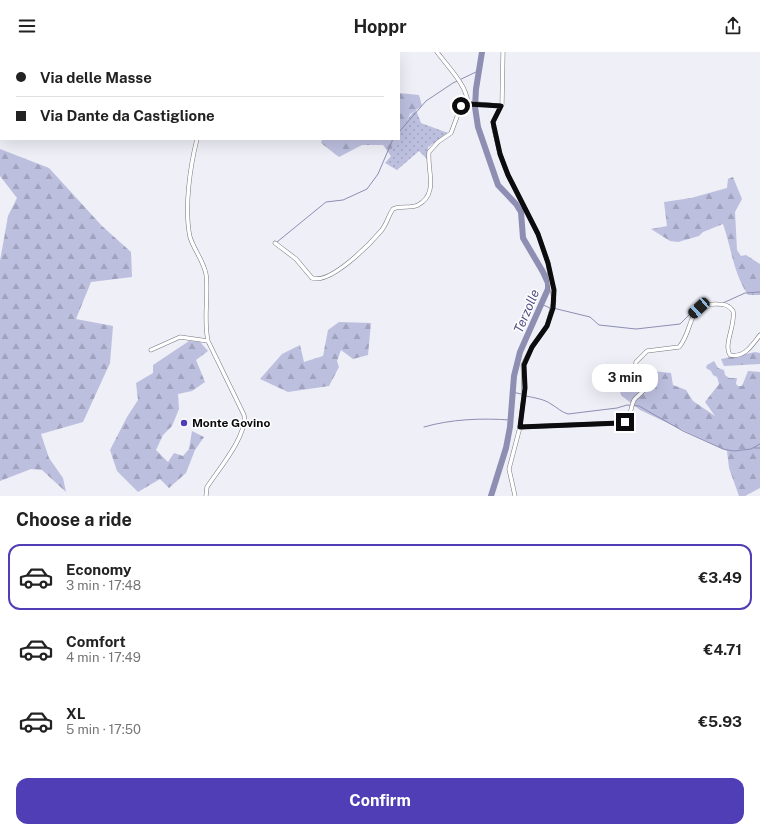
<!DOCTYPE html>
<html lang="en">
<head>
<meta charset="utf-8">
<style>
  body { margin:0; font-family:"Public Sans",sans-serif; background:#f6f6f6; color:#222; height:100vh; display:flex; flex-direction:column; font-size:15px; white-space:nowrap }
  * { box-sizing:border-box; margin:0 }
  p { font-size:13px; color:#767676 }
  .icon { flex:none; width:22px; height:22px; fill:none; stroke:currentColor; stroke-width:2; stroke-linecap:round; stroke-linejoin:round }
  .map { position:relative; height:444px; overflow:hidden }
  .sheet { display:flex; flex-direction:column; background:#fff; flex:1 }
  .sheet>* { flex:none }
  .guide { position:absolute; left:0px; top:0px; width:400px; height:88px; box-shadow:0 4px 16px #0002; display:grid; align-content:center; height:88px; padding:0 16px; background:#fff }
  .end { position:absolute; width:18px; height:18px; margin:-9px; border:5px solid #0c0c0f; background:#fff; box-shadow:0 0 0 2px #fff }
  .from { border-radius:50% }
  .bubble { position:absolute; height:28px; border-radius:12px; background:#fff; box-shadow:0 4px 16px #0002; font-size:13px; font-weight:700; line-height:28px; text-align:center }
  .car { position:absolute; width:12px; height:24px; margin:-12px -6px; border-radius:5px; box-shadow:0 0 3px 1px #0007; background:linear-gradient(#222 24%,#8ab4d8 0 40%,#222 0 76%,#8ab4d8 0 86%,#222 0) }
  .guide b { display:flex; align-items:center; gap:14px; height:38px; font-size:15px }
  .guide b+b { border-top:1px solid #e0e0e0 }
  .guide i { width:10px; height:10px; background:#222 }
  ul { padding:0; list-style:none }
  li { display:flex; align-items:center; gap:12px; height:66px; margin:0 8px 6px; padding:0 8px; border:2px solid transparent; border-radius:12px }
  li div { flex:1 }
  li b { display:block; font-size:15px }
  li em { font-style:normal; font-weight:700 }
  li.active { border-color:#4f3eb5 }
  li>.icon { width:36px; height:36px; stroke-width:1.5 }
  h2 { padding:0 16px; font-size:18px; line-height:48px }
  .cta { display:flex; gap:8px; margin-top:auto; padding:8px 16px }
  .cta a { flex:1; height:46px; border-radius:12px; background:#4f3eb5; color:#fff; font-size:16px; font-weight:700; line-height:46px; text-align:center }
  header { display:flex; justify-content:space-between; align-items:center; height:52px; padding:0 16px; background:#fff; font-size:18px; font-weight:700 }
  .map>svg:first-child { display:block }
</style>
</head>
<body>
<header><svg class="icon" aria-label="menu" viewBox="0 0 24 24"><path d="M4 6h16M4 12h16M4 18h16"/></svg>Hoppr<svg class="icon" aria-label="share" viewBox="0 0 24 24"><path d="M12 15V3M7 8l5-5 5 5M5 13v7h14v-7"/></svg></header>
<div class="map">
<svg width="760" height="444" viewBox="0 0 760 444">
  <defs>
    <pattern id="forest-firs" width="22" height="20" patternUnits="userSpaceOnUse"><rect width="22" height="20" fill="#bdbfdf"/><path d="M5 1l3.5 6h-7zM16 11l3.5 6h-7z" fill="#a1a3be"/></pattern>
    <pattern id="park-dots" width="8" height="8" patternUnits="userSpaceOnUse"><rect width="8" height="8" fill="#bdbfdf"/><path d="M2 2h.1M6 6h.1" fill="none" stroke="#a1a3be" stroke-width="1.8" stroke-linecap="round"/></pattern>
  </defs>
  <rect width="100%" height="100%" fill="#eeeff7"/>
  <path fill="url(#forest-firs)" d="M 399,41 L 419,43 L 422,54 L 410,62 L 399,86 Z
    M 322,87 L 399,87 L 391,99 L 391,104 L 383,93 L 362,93 L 339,105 L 321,91 Z
    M 0,97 L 49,116 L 102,174 L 131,200 L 132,225 L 91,230 L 76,267 L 113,274 L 110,311 L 83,370 L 41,382 L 49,406 L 63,426 L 66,440 L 42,418 L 31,417 L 0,429 L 0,209 L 8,164 L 17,146 L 0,124 Z
    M 733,125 L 742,147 L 735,160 L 737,198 L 741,204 L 746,203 L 760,212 L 760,243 L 748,243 C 733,220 732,198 723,172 L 703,180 L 699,184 L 678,190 L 670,189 L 651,177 L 667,174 L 664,150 L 691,146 L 727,136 L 728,127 Z
    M 339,270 L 371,271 L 368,303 L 353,307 L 341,298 L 337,309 L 339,315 L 329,334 L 288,340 L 260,327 L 282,302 L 300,293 L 304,310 L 323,304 L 328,278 Z
    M 189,289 L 200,290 L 208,299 L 196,308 L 205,330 L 192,339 L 178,342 L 179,357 L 172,374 L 163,383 L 156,398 L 168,410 L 174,401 L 183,404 L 189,397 L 192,379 L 204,385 L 195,398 L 186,421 L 169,436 L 160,427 L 138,440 L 117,419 L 110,398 L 127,365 L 138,348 L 136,331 L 153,321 L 153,313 Z
    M 755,300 L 760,301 L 760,312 L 724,314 L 721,307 Z
    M 714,309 L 718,316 L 724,318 L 725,323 L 729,326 L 737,326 L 736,332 L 738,334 L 742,334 L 748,319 L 760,320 L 760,436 L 745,444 L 739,444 L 729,416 L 727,399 L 640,358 L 622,344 L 619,338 L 618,324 L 643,318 L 671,321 L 673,333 L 686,338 L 693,349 L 715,364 L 705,350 L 719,332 L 717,325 L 713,323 L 711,319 L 706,316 L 707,313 Z"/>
  <path fill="url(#park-dots)" d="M 416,58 L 421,71 L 448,81 L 428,95 L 427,107 L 419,99 L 397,118 L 385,111 L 391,104 L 390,99 C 401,86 403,68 416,58 Z"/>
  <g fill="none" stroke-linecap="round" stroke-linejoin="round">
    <path stroke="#8d8eb2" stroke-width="1" d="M 399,80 L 426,49 L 453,31 L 478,19
      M 277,190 L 326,150 L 343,148 L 367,137 L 378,122 L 393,87
      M 723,251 L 745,241 L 760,240
      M 541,252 L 550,256
      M 553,256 L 590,265 L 599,273 L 636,277 L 680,272 L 694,258 L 702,253
      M 512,340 L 521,342
      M 526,344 C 535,346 544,347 551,352 C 558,356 561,360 568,362 L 617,356 L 627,353 L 639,354 L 683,379 L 723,397 L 734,399 L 751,397 L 760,392
      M 424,375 C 451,367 482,366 510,368
      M 754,396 L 760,396"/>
    <path stroke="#8d8eb2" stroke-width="6" d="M 482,0 L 476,37 L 475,55 L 478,75 L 498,133 L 516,152 L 521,160 L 523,186 L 543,220 L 548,231 L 548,237 L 520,300 L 514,324 L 510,375 L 506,396 L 491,444"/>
    <defs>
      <path id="minor" d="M 437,0 C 448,15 466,32 468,51
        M 503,0 L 502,52 L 493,70 L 494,77 L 500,102 L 508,123 L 538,182 L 548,211 L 554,249 L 547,274 L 532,295 L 523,313 L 524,343 L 520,375 L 509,417 L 515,444
        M 222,1 L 222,0
        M 197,87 C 190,115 184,156 190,185 C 194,198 203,208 206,222 C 209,244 203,266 208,289 L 244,363 C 248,383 218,418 207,435 L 206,444
        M 275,191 L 296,207 L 312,226 C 330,233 370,192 381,179 C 387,172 388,164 393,157 C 401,153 410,157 418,153 C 439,142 427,118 429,100 L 438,90 L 451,81 L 461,54 L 468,51 L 501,54
        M 151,298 L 180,285 L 208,289
        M 520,375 L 620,371 C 633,367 629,358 634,348 C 636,345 641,342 643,339 L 644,336 L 635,319 L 636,310 L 647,299 L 679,295 C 694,278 686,251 717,252 C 724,252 729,253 733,259 C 736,272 723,293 730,303 C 745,306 752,293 760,283"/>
    </defs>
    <use href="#minor" stroke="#75757d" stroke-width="4.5"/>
    <use href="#minor" stroke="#fff" stroke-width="3.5"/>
  </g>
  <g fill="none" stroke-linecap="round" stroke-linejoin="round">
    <path stroke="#0c0c0f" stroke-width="5" d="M 461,54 L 468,52 L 501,54 L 493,70 L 500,102 L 508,123 L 538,182 L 548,211 L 554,238 L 553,256 L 547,274 L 532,295 L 524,313 L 525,336 L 520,375 L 620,371 L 625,370"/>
  </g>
  <circle fill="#4f3eb5" stroke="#fff" stroke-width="1.5" cx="184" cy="371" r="4"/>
  <g text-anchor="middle" stroke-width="3" stroke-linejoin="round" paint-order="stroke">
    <g font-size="12" font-weight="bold" fill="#0c0c0f" stroke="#fff" text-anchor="start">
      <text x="192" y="375">Monte Govino</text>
    </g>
    <g font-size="13" font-style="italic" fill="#4f4e82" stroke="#fff">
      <text transform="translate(526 259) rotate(-67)" y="5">Terzolle</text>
    </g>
  </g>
</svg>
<i class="end from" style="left:461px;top:54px"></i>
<i class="end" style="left:625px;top:370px"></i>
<div class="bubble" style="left:592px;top:312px;width:66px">3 min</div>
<i class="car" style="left:699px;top:256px;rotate:228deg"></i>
<div class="guide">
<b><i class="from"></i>Via delle Masse</b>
<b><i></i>Via Dante da Castiglione</b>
</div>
</div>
<section class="sheet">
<h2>Choose a ride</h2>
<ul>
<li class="active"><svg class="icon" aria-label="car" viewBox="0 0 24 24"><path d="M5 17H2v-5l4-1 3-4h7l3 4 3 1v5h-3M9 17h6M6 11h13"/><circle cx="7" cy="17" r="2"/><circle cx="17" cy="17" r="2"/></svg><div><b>Economy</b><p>3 min · 17:48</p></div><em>€3.49</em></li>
<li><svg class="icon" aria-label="car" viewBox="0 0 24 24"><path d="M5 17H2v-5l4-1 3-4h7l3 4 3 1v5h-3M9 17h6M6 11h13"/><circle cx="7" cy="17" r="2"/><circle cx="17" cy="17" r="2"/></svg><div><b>Comfort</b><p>4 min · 17:49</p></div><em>€4.71</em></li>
<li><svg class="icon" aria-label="car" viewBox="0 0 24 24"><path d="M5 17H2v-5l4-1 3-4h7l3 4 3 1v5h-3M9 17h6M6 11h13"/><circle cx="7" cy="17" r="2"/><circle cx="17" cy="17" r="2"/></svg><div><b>XL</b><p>5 min · 17:50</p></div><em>€5.93</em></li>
</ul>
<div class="cta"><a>Confirm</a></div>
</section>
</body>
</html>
